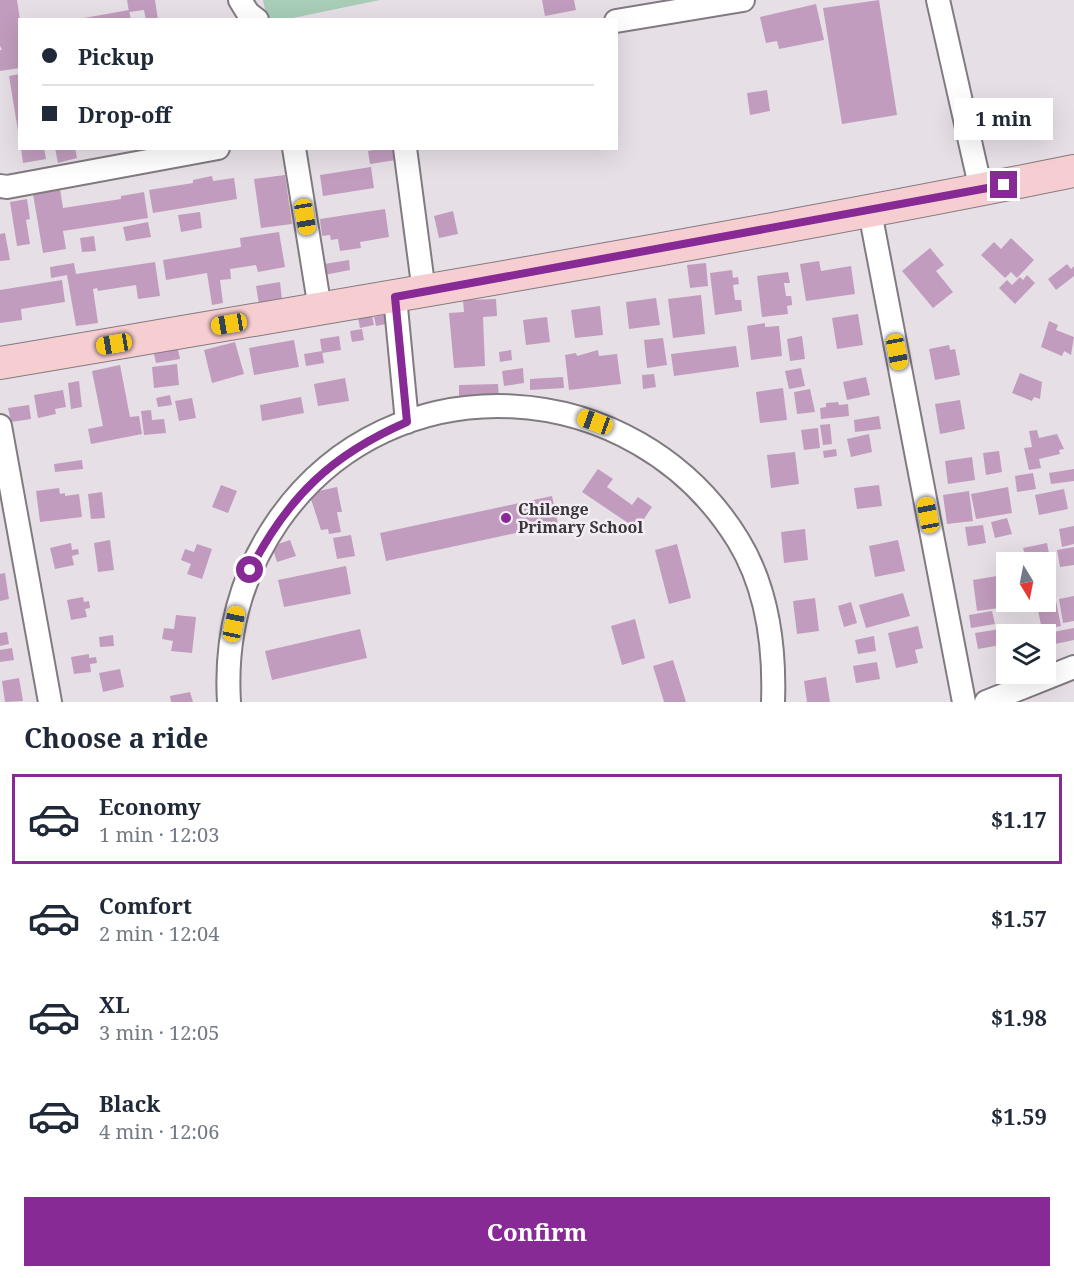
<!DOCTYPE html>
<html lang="en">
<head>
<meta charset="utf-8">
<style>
  body { margin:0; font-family:"Noto Serif",serif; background:#f6f6f7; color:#1f2937; height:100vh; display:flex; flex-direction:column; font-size:22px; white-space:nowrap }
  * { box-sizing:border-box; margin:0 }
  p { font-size:20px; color:#747a83 }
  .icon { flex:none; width:33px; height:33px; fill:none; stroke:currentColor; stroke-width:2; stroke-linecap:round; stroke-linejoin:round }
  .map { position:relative; height:702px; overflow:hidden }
  .side { display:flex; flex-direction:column; background:#fff; flex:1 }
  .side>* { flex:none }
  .guide { position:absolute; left:18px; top:18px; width:600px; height:132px; border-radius:0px; box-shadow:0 6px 24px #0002; display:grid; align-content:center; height:132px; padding:0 24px; background:#fff }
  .needle { width:39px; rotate:170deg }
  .tools { position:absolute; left:996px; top:552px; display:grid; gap:12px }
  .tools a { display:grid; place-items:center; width:60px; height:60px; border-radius:0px; background:#fff; box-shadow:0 6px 24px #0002; font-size:30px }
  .end { position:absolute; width:27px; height:27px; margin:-14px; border:8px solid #872a95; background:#fff; box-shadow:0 0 0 3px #fff }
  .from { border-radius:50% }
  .bubble { position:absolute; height:42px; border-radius:0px; background:#fff; box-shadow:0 6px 24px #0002; font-size:20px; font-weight:700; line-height:42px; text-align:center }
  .car { position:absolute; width:18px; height:36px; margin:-18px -9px; border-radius:8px; box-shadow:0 0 4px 2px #0007; background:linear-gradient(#f5c518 24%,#345 0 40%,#f5c518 0 76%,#345 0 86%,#f5c518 0) }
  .guide b { display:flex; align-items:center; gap:21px; height:57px; font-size:22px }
  .guide b+b { border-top:2px solid #e0e1e3 }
  .guide i { width:15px; height:15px; background:#1f2937 }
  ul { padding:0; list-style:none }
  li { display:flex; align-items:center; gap:18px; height:90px; margin:0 12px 9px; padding:0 12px; border:3px solid transparent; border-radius:0px }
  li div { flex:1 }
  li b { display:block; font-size:22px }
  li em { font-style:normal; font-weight:700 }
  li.on { border-color:#872a95 }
  li>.icon { width:54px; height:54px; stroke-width:1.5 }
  h2 { padding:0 24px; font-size:27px; line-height:72px }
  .cta { display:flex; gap:12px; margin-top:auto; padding:12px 24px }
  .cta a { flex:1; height:69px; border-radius:0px; background:#872a95; color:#fff; font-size:24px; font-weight:700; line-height:69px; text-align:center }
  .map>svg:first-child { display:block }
</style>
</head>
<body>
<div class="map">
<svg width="1074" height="702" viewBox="0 0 1074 702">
  <rect width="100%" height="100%" fill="#e7dfe6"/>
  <path fill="#a8ceb7" d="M 263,0 L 380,0 L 283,20 L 267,19 Z"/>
  <path fill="#c19cbe" d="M 0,0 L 17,0 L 20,20 L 20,68 L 0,71 L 0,50 L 2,50 L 0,46 Z
    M 127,0 L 155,0 L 158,20 L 146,20 L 144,10 L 129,12 Z
    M 542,0 L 574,0 L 576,10 L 545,16 Z
    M 879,0 L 897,115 L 842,124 L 823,8 Z
    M 816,4 L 824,40 L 779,49 L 777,41 L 766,43 L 760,17 Z
    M 129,10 L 131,20 L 84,20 L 84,18 Z
    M 20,74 L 20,131 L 18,131 L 9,76 Z
    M 767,90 L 770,111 L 750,115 L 747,93 Z
    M 21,148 L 44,148 L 46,159 L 23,163 Z
    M 55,148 L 75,148 L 77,158 L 58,163 Z
    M 383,148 L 400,148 L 402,159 L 370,164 L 368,151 Z
    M 371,167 L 374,188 L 323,196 L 320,175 Z
    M 285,175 L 292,224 L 261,228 L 254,179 Z
    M 212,176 L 213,181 L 234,178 L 237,199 L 153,213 L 149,190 L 193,183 L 193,180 Z
    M 60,189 L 63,208 L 121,199 L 121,196 L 144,192 L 148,218 L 63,231 L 66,249 L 43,253 L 33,194 Z
    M 27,199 L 30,219 L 26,220 L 30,244 L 17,246 L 10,202 Z
    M 385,209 L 389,237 L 360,242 L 361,248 L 340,251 L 338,239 L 331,240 L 330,235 L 322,236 L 320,219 Z
    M 453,211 L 458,234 L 439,238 L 434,216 Z
    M 200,212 L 202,228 L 181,232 L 178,215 Z
    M 148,222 L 151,237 L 126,241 L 123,227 Z
    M 279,232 L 285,267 L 258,272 L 256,265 L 230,269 L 231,279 L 220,280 L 223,303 L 212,305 L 207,273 L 166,280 L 163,260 L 241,247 L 240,238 Z
    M 5,233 L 10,260 L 0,261 L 0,234 Z
    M 94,236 L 96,251 L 82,252 L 80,238 Z
    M 1011,238 L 1034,260 L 1017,278 L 1011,272 L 1005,278 L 981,255 L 994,242 L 1001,249 Z
    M 930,248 L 944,265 L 936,271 L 953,292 L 933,308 L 902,271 Z
    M 349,260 L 350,270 L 319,276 L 318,265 Z
    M 819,261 L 821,271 L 851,266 L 855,294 L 806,301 L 800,264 Z
    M 155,262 L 160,296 L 138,299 L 136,285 L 98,291 L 97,288 L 93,289 L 98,323 L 76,326 L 67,275 L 51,278 L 50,267 L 74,263 L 76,274 Z
    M 706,263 L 708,286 L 690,288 L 687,265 Z
    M 1067,264 L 1071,269 L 1074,266 L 1074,276 L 1056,290 L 1048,279 Z
    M 732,270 L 733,278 L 738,277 L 739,284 L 733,285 L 735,300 L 741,300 L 742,311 L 715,315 L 710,273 Z
    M 788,272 L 790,283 L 784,283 L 786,296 L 791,296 L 792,302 L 792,305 L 787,306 L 788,314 L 762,317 L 757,276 Z
    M 1027,275 L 1035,283 L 1015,304 L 999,288 L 1007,280 L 1012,285 L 1020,277 L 1023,280 Z
    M 62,280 L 65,302 L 21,309 L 22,320 L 0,323 L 0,290 Z
    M 280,282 L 282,300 L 259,304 L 256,286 Z
    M 701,295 L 705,334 L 673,338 L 668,299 Z
    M 656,298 L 660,325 L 629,329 L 626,302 Z
    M 496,299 L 497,316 L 483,317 L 485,366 L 454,368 L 449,313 L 464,312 L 463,300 Z
    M 600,306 L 603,335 L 575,338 L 571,310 Z
    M 858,314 L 863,345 L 837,349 L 832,318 Z
    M 384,315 L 386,324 L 376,326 L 374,317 Z
    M 372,316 L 374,325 L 360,328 L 358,318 Z
    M 547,317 L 550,342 L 526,345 L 523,320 Z
    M 1049,321 L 1058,325 L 1056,330 L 1074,337 L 1071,355 L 1064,351 L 1062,356 L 1041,347 Z
    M 765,323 L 765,327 L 779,326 L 782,356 L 751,360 L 747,326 Z
    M 362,329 L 364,340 L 352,342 L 350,331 Z
    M 339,336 L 341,350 L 322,353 L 320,339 Z
    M 802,336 L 805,359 L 790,361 L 787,339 Z
    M 663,338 L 667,365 L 647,368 L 644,340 Z
    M 294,340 L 299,367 L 254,375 L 249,348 Z
    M 235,342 L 244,374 L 212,383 L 204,350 Z
    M 177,345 L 180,359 L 156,363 L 154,354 L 168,351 L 167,347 Z
    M 949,345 L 950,350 L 955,349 L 960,375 L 935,380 L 929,349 Z
    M 736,346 L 739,367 L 674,376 L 671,354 Z
    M 511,350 L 512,360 L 500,362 L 499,352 Z
    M 598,350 L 599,356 L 617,354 L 621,384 L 569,390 L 565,355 L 576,353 L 577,356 Z
    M 322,351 L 324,363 L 306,366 L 304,354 Z
    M 177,364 L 179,385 L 154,388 L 152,367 Z
    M 120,365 L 130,417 L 139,416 L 142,434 L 91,444 L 88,429 L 103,426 L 92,371 Z
    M 523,368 L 524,383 L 504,386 L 502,371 Z
    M 801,368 L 805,386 L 789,389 L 785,371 Z
    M 1020,373 L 1042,382 L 1040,399 L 1034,397 L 1032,401 L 1012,393 Z
    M 654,374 L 656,387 L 643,389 L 642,375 Z
    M 563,377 L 564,388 L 530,390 L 530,379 Z
    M 866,377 L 870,395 L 847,400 L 843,382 Z
    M 345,378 L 349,401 L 318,406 L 314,384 Z
    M 79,381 L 82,407 L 71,409 L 68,383 Z
    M 498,384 L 499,398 L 459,399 L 459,385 Z
    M 783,388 L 787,420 L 760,423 L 756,392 Z
    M 810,389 L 815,412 L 797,414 L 794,392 Z
    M 63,390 L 66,407 L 55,409 L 56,414 L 38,418 L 34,395 Z
    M 170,395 L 172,405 L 158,407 L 156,398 Z
    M 301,397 L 304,413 L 262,421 L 260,405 Z
    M 192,398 L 196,418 L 179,421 L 175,401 Z
    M 960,400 L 965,429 L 940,434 L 935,404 Z
    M 838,402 L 839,405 L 848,404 L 849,416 L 821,419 L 820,408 L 826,407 L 826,403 Z
    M 29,405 L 31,419 L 11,422 L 8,408 Z
    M 151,410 L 152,420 L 164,419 L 166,433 L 144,435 L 141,411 Z
    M 879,416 L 881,429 L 855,432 L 854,420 Z
    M 830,424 L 832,444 L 823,445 L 820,425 Z
    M 818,428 L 820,448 L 804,450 L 801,430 Z
    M 1037,430 L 1039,438 L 1057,434 L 1064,449 L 1059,450 L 1060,454 L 1039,459 L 1041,468 L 1029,470 L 1024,448 L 1032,447 L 1029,431 Z
    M 869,434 L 872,452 L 851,457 L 847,439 Z
    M 836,449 L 837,456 L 824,458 L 823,451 Z
    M 999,451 L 1002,472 L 986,475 L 983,453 Z
    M 795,452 L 799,484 L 771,488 L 767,455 Z
    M 972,457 L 975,480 L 948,484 L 945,461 Z
    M 82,460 L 83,469 L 55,472 L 54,464 Z
    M 598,469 L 613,479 L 607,487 L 632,505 L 638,497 L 652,507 L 637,529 L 582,492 Z
    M 1074,469 L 1074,481 L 1051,484 L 1049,473 Z
    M 1033,473 L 1036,489 L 1017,492 L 1015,476 Z
    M 221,485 L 237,491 L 228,513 L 212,507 Z
    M 879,485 L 882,506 L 857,509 L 854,488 Z
    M 337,487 L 342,512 L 337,512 L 341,532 L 329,534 L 328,529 L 321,530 L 309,493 Z
    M 1008,487 L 1012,513 L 976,519 L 971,494 Z
    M 59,488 L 60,494 L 65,493 L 65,496 L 79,494 L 82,517 L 40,522 L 36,491 Z
    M 1064,489 L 1068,509 L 1039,515 L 1035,495 Z
    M 969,491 L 973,521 L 947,524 L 943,495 Z
    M 102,492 L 105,518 L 91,519 L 88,494 Z
    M 552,496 L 558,524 L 386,561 L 380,533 Z
    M 1007,518 L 1012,534 L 995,538 L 991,522 Z
    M 983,525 L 986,543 L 968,546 L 965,527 Z
    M 1074,526 L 1074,544 L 1062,547 L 1059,529 Z
    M 805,529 L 808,560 L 784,563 L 781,532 Z
    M 351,535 L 355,556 L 337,559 L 333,538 Z
    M 110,540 L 114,570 L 98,572 L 94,543 Z
    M 290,540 L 296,556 L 277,562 L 272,546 Z
    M 898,540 L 905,571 L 875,577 L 869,546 Z
    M 71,543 L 72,550 L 78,549 L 79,554 L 72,556 L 74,565 L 55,569 L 50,548 Z
    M 1047,543 L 1054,580 L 1046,581 L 1046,562 L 1010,562 L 1009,558 L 1025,555 L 1023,548 Z
    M 197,544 L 212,549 L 202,579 L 187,574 L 191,564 L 181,560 L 185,549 L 194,552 Z
    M 677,544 L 691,598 L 669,604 L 655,550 Z
    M 1074,547 L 1074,565 L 1060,567 L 1057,550 Z
    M 346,566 L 351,594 L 284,607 L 278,580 Z
    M 5,573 L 9,599 L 0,601 L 0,574 Z
    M 1003,575 L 1007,607 L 977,611 L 973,580 Z
    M 903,593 L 910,616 L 866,628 L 859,605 Z
    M 1074,596 L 1074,621 L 1063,623 L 1059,599 Z
    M 83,597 L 84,602 L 89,601 L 90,608 L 85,609 L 87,617 L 71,620 L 67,600 Z
    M 815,598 L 819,631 L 797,634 L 793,601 Z
    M 1056,601 L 1061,626 L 1042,630 L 1037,605 Z
    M 851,602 L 857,623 L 844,627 L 838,606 Z
    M 992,611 L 995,624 L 971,628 L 969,615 Z
    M 176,615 L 196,617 L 192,653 L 171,651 L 173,641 L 162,639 L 164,628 L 174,629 Z
    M 635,619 L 645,658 L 622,665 L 611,626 Z
    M 918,626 L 923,648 L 915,650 L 918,663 L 896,668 L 888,633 Z
    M 1012,627 L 1013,634 L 1006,634 L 1006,644 L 978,649 L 975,633 Z
    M 1074,628 L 1074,640 L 1055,644 L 1053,632 Z
    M 360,629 L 367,658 L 272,680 L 265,651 Z
    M 1050,629 L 1054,649 L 1046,651 L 1046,634 L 1034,634 L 1034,632 Z
    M 7,632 L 9,644 L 0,646 L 0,633 Z
    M 113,635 L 114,646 L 100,647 L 99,637 Z
    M 874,636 L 876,651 L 858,654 L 855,640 Z
    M 12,648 L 14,660 L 0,662 L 0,650 Z
    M 89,654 L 89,658 L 96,657 L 97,663 L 90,664 L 91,672 L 74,674 L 71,657 Z
    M 673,660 L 686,702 L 664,702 L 653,666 Z
    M 877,662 L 880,679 L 856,683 L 853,666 Z
    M 120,669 L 124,687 L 103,692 L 99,673 Z
    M 826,677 L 830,702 L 807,702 L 804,681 Z
    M 19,678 L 23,701 L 5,702 L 2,681 Z
    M 190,692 L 193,702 L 171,702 L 170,696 Z"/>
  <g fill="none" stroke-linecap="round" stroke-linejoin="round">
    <defs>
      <path id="street" d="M 240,0 L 248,13 L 257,20
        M 938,0 L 981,190
        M 616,21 L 743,0
        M 294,148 L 320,309
        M 405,148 L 424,292
        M 0,186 L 7,187 L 218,148
        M 870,212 L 964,702
        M 395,297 L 407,422
        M 0,426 L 50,702
        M 229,702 C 225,637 241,575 278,521 C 392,357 635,373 738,540 C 768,589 775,646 773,702
        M 986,702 L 1074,667"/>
      <path id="secondary" d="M 0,363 C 359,302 717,243 1074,171"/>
    </defs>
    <use href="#street" stroke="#817a80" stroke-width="26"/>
    <use href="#secondary" stroke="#817a80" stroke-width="34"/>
    <use href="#street" stroke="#fff" stroke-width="22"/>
    <use href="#secondary" stroke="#f6cdd0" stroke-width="32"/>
  </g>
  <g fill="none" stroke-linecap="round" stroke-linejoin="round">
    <path stroke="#872a95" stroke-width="8" d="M 250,570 C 288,497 331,455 407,422 L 395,297 L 1004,185"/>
  </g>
  <circle fill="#872a95" stroke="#f4ecf4" stroke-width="2" cx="506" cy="518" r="6"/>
  <g text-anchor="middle" stroke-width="5" stroke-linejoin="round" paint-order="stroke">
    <g font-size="16" font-weight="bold" fill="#393638" stroke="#f4ecf4" text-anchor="start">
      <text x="518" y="515">Chilenge<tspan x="518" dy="18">Primary School</tspan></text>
    </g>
  </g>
</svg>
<div class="tools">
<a><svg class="needle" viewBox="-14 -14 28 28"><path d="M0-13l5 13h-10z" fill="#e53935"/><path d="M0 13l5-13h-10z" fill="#747a83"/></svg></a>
<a><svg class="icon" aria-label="layers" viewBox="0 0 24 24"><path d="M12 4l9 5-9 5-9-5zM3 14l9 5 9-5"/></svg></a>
</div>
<i class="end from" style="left:250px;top:570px"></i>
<i class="end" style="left:1004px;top:185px"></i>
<div class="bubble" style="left:954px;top:98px;width:99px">1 min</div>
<i class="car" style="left:305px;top:217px;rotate:170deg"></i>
<i class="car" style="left:229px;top:324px;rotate:260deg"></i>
<i class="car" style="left:114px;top:344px;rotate:260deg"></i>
<i class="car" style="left:897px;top:352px;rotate:169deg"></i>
<i class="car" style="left:595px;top:422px;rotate:290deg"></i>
<i class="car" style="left:928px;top:515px;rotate:349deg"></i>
<i class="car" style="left:234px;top:624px;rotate:12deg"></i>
<div class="guide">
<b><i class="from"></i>Pickup</b>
<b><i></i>Drop-off</b>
</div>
</div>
<section class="side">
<h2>Choose a ride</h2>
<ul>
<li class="on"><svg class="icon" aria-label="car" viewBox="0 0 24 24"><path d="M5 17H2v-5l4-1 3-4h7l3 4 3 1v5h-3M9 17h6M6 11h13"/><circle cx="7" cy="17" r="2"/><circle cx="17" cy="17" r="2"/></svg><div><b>Economy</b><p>1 min · 12:03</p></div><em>$1.17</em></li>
<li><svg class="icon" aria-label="car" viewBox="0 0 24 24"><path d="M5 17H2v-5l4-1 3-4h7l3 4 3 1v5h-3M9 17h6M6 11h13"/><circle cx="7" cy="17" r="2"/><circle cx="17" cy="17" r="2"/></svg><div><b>Comfort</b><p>2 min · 12:04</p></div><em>$1.57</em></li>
<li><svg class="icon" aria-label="car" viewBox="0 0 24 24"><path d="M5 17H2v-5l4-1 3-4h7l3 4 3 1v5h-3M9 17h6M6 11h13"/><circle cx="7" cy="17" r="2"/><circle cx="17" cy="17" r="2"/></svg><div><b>XL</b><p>3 min · 12:05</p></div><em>$1.98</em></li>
<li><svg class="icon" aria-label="car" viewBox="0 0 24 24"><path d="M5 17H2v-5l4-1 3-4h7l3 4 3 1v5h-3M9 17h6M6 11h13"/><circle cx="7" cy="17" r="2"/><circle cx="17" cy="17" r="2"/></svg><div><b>Black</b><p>4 min · 12:06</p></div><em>$1.59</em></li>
</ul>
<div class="cta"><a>Confirm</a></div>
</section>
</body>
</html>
